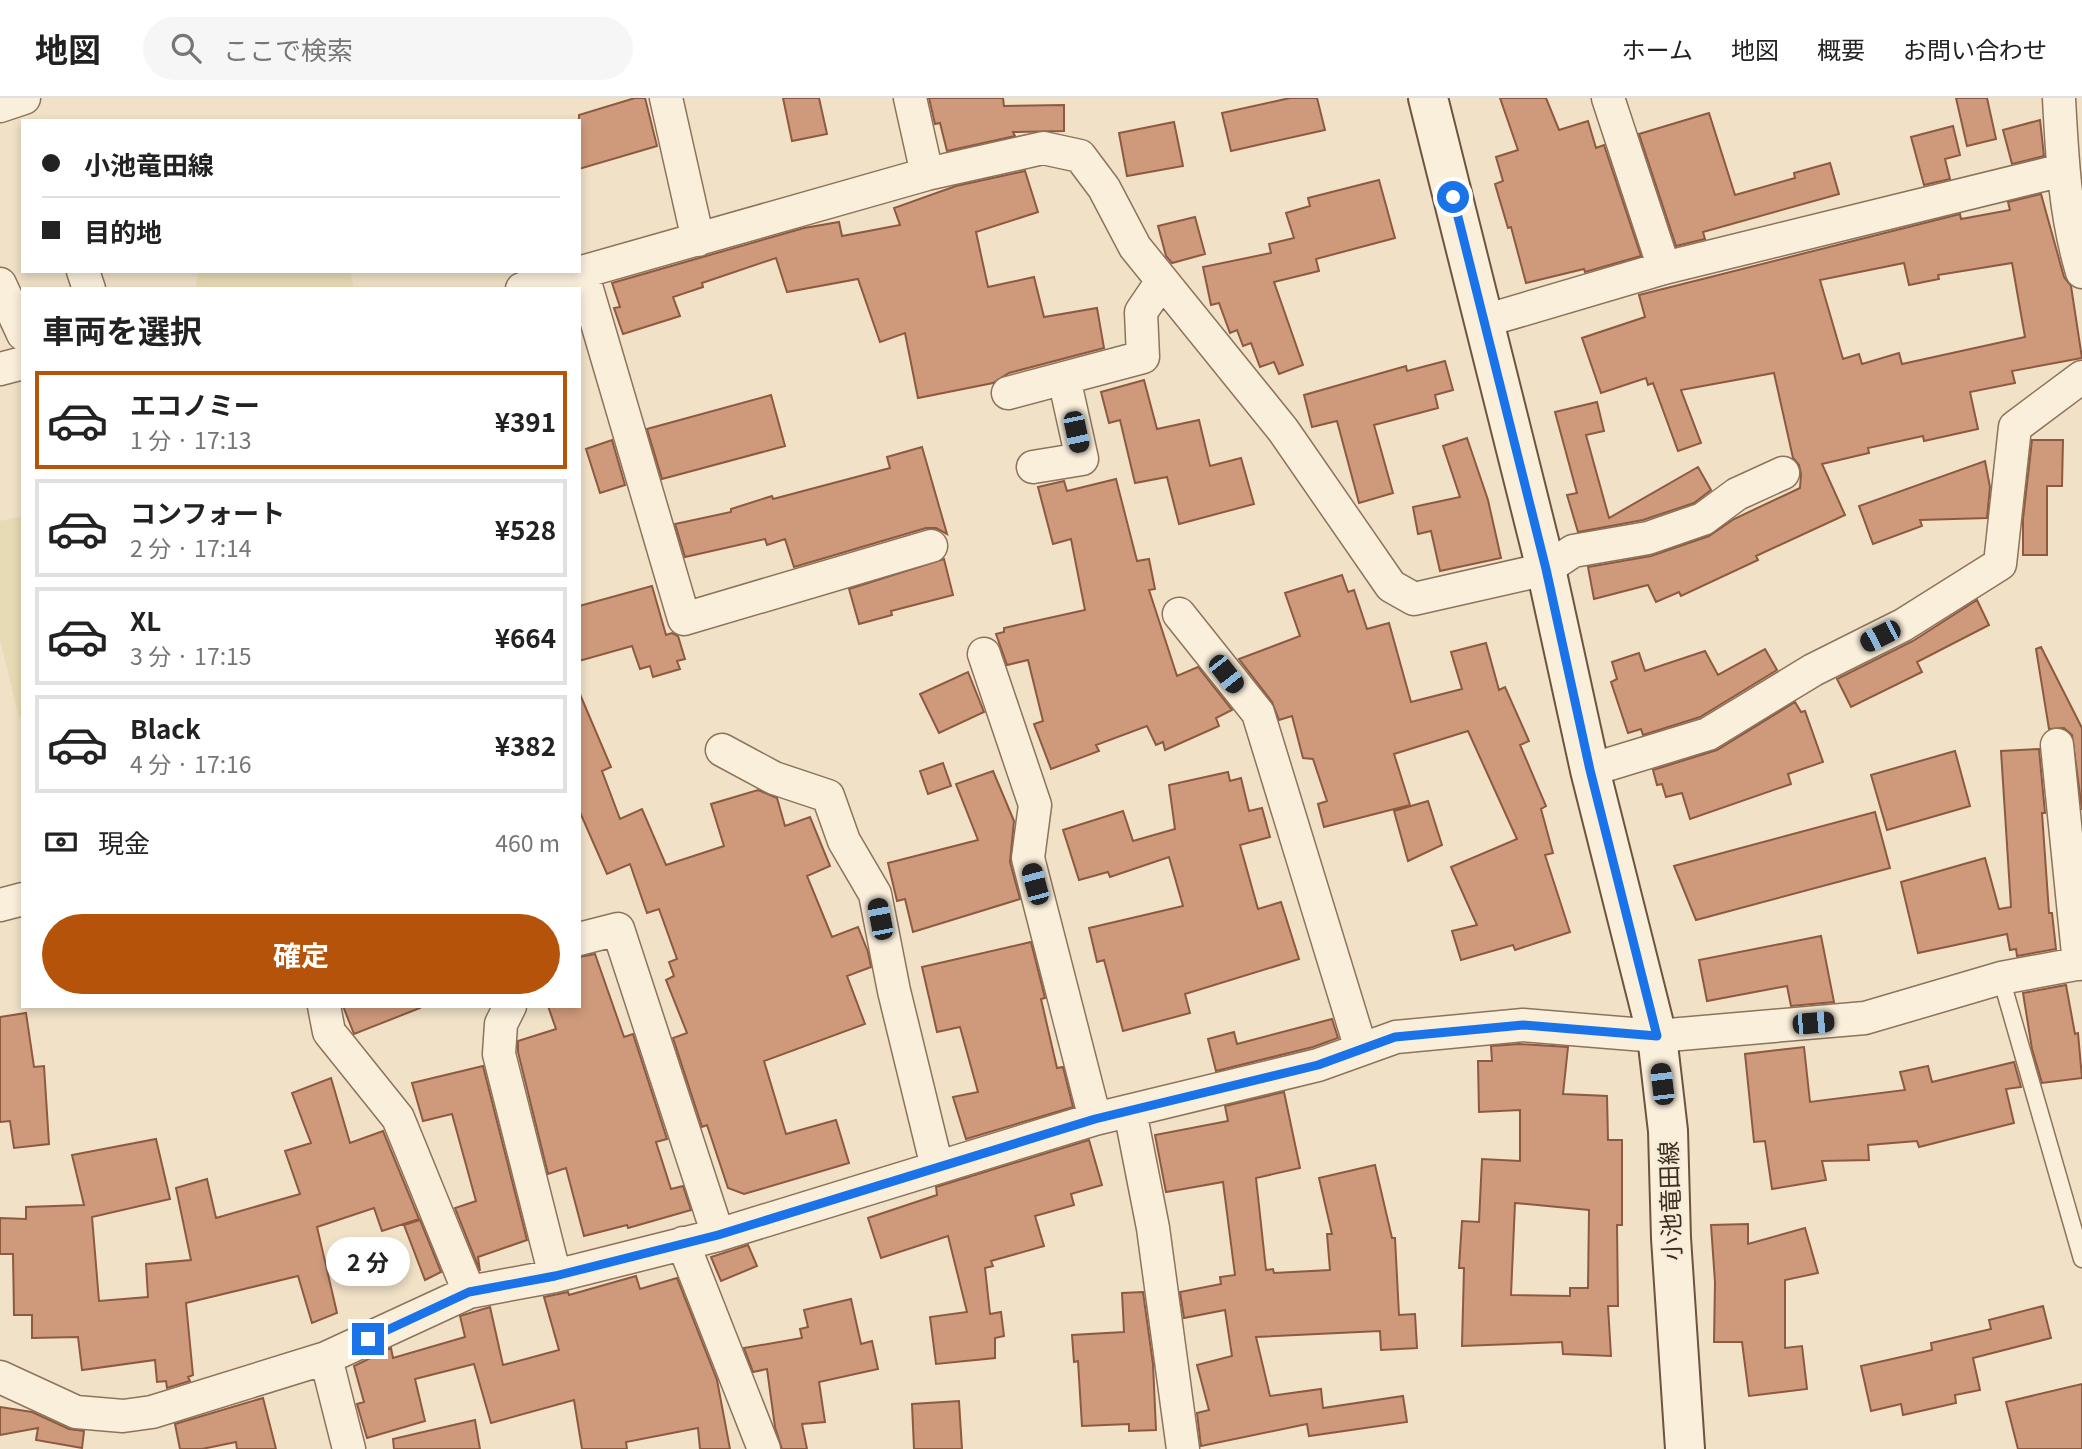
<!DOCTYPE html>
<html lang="ja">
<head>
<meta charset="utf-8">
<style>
  body { margin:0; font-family:Georgia,"Noto Sans JP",serif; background:#f6f6f6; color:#222; height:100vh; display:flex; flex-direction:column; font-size:26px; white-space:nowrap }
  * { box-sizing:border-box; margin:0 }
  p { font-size:23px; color:#767676 }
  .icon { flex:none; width:38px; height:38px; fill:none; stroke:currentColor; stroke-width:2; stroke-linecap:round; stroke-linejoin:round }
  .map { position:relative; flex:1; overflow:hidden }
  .side { position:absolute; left:21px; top:189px; width:560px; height:721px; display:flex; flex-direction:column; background:#fff; border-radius:0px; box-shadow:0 4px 10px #0003 }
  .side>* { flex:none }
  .guide { position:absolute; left:21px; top:21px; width:560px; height:154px; border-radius:0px; box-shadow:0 4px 10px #0003; display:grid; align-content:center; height:154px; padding:0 21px; background:#fff }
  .end { position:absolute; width:32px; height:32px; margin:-16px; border:9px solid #1a73e8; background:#fff; box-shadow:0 0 0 4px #fff }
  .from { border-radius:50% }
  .bubble { position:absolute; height:49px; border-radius:24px; background:#fff; box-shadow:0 4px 10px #0003; font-size:23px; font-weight:700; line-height:49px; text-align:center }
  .car { position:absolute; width:21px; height:42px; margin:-21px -10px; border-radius:9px; box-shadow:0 0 5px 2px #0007; background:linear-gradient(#222 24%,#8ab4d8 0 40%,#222 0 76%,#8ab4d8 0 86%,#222 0) }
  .guide b { display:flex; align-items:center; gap:24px; height:66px; font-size:26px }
  .guide b+b { border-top:2px solid #e0e0e0 }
  .guide i { width:18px; height:18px; background:#222 }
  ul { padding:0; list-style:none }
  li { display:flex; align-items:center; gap:21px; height:98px; margin:0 14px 10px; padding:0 7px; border:4px solid #e0e0e0; border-radius:0px }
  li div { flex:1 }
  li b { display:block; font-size:26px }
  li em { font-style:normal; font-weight:700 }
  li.on { border-color:#b45309 }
  li>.icon { width:63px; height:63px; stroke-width:1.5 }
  h2 { padding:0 21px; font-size:32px; line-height:84px }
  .pay { display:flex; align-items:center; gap:18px; height:77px; padding:0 21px; font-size:26px }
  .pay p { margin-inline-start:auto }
  .action { display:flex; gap:14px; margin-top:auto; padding:14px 21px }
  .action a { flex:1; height:80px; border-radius:42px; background:#b45309; color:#fff; font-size:28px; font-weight:700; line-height:80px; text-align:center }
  header { display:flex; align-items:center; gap:42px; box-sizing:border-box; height:98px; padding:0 35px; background:#fff; border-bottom:2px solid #e0e0e0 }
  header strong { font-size:33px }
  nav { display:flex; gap:38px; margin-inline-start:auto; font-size:24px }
  .search { width:490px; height:63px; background:#f6f6f6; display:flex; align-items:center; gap:18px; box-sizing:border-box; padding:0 24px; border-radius:38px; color:#767676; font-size:26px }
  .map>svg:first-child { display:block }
</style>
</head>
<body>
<header>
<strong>地図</strong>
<div class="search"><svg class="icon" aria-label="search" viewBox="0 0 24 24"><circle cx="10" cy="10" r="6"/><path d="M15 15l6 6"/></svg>ここで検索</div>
<nav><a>ホーム</a><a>地図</a><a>概要</a><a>お問い合わせ</a></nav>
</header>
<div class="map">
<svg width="2082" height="1351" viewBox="0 0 2082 1351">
  <rect width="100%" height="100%" fill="#f0e1c7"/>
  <path fill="#e6dbb4" d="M 198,173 L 350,173 L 354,191 L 196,191 Z
    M 23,418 L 23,618 L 19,619 L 0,542 L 0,423 Z"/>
  <path fill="#cf9a7c" stroke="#8d5a40" stroke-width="2" fill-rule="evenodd" d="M 635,0 L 645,0 L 657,48 L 579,71 L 579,17 Z
    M 783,0 L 819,0 L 827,36 L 792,43 Z
    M 929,0 L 1003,0 L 1004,8 L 1064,7 L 1064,33 L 1013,34 L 1015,38 L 947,53 L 940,25 L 935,26 Z
    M 1290,0 L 1317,0 L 1325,32 L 1231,53 L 1222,15 Z
    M 1500,0 L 1546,0 L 1559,32 L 1588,23 L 1596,50 L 1604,47 L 1641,158 L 1585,174 L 1584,171 L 1526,185 L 1511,129 L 1508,130 L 1495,86 L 1503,83 L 1496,59 L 1518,52 Z
    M 1956,0 L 1987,0 L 1996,41 L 1967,48 Z
    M 1709,15 L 1735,97 L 1795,80 L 1794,75 L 1830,65 L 1839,96 L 1703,134 L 1705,141 L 1676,148 L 1639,36 Z
    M 2040,22 L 2044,58 L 2012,66 L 2003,32 Z
    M 1174,24 L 1183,68 L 1127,78 L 1119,35 Z
    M 1953,28 L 1960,57 L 1945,61 L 1950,81 L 1924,87 L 1911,39 Z
    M 1025,73 L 1038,114 L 976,134 L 988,189 L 1034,179 L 1044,219 L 1097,210 L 1104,250 L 1009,275 L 993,285 L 918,300 L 905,235 L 880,244 L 858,181 L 787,194 L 776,160 L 702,185 L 703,189 L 673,199 L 680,218 L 623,236 L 614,210 L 620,209 L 612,185 L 804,130 L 839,124 L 842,138 L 900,127 L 894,110 L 956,88 Z
    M 1379,82 L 1395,140 L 1316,161 L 1319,173 L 1274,184 L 1303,267 L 1279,276 L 1274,264 L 1260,269 L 1251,245 L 1243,248 L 1237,232 L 1230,235 L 1219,205 L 1211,207 L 1203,169 L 1271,155 L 1269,146 L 1294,140 L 1286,115 L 1310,108 L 1308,100 Z
    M 2041,96 L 2064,179 L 2071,188 L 2082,260 L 2012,273 L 2015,285 L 1970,294 L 1978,331 L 1924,343 L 1923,338 L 1868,350 L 1869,355 L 1822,366 L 1845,417 L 1756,458 L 1758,462 L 1681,498 L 1679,494 L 1656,504 L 1648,487 L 1594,501 L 1588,469 L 1651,458 L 1709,438 L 1734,421 L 1800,390 L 1801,376 L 1799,367 L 1793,360 L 1774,275 L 1681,292 L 1701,345 L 1678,353 L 1653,285 L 1648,287 L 1646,280 L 1601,295 L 1582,240 L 1645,219 L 1639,197 L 1960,116 L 1961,121 L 2010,112 L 2008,104 ZM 1904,165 L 1909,187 L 1939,181 L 1938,177 L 2012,165 L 2025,239 L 1902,266 L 1899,255 L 1862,266 L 1859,256 L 1843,261 L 1820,182 Z
    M 1195,119 L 1205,156 L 1172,165 L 1166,158 L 1158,128 Z
    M 1445,263 L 1453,292 L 1435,297 L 1438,310 L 1374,327 L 1393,395 L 1359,405 L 1337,323 L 1312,329 L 1304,297 L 1406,268 L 1407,273 Z
    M 1144,282 L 1157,331 L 1199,322 L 1210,368 L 1241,360 L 1254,406 L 1179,426 L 1167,379 L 1135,385 L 1120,322 L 1109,325 L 1101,294 Z
    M 771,297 L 785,348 L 662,381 L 647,331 Z
    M 1597,304 L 1604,333 L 1586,337 L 1609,420 L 1698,369 L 1711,392 L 1694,405 L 1643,422 L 1578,434 L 1567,397 L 1577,395 L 1555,314 Z
    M 1467,340 L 1488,402 L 1501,460 L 1440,473 L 1431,433 L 1418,436 L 1413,409 L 1460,399 L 1443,348 Z
    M 612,342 L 625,387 L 600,395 L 586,351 Z
    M 2032,342 L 2063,342 L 2062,388 L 2047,388 L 2047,457 L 2023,457 L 2023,421 Z
    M 922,349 L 947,436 L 936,430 L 926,430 L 794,469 L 785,441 L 767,447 L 765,441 L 685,459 L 675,426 L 731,414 L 731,411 L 772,398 L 773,401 L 890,370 L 887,359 Z
    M 1985,363 L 1990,389 L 1987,420 L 1920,422 L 1922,428 L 1873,446 L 1859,408 Z
    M 1116,381 L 1137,463 L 1149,461 L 1155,491 L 1149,492 L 1177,578 L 1198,569 L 1232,612 L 1216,620 L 1219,628 L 1165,652 L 1163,644 L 1156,647 L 1147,628 L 1096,647 L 1099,653 L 1051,671 L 1034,626 L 1043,623 L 1028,562 L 1007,567 L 996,536 L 1004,534 L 1004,530 L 1085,512 L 1071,441 L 1053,446 L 1038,389 L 1064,383 L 1067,393 Z
    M 944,461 L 953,497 L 891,513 L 892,517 L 859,526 L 849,491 Z
    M 1342,477 L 1348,494 L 1354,492 L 1367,531 L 1389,525 L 1411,604 L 1462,591 L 1451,554 L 1486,545 L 1499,592 L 1505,589 L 1529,643 L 1520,647 L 1546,708 L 1541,711 L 1553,755 L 1545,757 L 1570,834 L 1515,852 L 1513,847 L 1461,862 L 1452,833 L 1477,827 L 1451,769 L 1517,741 L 1468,633 L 1394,656 L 1410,707 L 1324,729 L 1318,706 L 1327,703 L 1313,661 L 1303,660 L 1292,618 L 1279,622 L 1272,604 L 1239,561 L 1300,538 L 1285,495 Z
    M 652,488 L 666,537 L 672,535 L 678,538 L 685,561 L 677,563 L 680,571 L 653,579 L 650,568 L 640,571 L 632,548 L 579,563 L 579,508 Z
    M 1977,502 L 1989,527 L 1917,564 L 1922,574 L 1851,609 L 1837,581 L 1913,543 Z
    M 2041,549 L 2082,630 L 2082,712 L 2072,637 L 2064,630 L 2049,631 L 2036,551 Z
    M 1765,551 L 1777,572 L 1700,619 L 1643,637 L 1641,631 L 1628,635 L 1611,584 L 1617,581 L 1612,564 L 1639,555 L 1645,573 L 1705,553 L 1718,577 Z
    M 968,574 L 984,614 L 939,635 L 920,596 Z
    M 579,594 L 611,669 L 602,673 L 620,721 L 642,711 L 666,767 L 724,748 L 711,706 L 758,692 L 777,700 L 785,728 L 810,719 L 830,768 L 807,778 L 832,839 L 858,829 L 868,854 L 871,869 L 847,878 L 865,926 L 764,963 L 786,1036 L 836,1022 L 849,1065 L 744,1096 L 728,1090 L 707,1027 L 702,1029 L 673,940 L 687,935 L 666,882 L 674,878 L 669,864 L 677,861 L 659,811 L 647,815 L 630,766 L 607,776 L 579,712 Z
    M 1795,604 L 1801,614 L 1805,613 L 1823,664 L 1788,676 L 1791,686 L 1690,721 L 1682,695 L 1666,699 L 1662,686 L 1657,687 L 1653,672 L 1717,652 Z
    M 2039,651 L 2045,715 L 2042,715 L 2049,815 L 2052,815 L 2056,851 L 2017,858 L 2016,851 L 2010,852 L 2007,836 L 1918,855 L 1901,784 L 1985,760 L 1999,811 L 2011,809 L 2001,653 Z
    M 1955,653 L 1970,708 L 1887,732 L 1871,677 Z
    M 943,665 L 951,688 L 928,696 L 920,673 Z
    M 993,673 L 1014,723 L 1010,764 L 1020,801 L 913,834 L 905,801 L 897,803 L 888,765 L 978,742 L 956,686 Z
    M 1228,674 L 1230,683 L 1241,680 L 1249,713 L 1262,710 L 1270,739 L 1240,747 L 1258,811 L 1281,804 L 1299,861 L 1185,896 L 1190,915 L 1123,933 L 1104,862 L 1097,864 L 1089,830 L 1183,808 L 1169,759 L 1110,779 L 1108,774 L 1079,782 L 1063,732 L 1123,713 L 1133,743 L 1175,731 L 1169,687 Z
    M 1428,703 L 1442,747 L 1408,763 L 1394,713 Z
    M 1875,714 L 1890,770 L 1696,822 L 1674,768 Z
    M 1821,838 L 1834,904 L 1791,908 L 1787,888 L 1707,903 L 1699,862 Z
    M 1031,844 L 1045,900 L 1041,901 L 1057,970 L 1063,969 L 1073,1009 L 966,1041 L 953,999 L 978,994 L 960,929 L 937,934 L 922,869 Z
    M 595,856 L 624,939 L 633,936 L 667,1041 L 656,1044 L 671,1091 L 683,1088 L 691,1112 L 628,1130 L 627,1127 L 584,1138 L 566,1070 L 548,1076 L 518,954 L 518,943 L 556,931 L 548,908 L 579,908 L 579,859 Z
    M 2066,887 L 2075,936 L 2078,935 L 2082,980 L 2042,985 L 2032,951 L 2023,895 Z
    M 343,908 L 419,908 L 420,910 L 354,936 Z
    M 26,915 L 34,969 L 44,968 L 49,1046 L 14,1050 L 10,1023 L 0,1024 L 0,919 Z
    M 1332,921 L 1338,940 L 1313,949 L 1216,973 L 1208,941 L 1234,934 L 1237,946 Z
    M 1519,946 L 1568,949 L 1563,996 L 1607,998 L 1608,1042 L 1622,1042 L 1622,1127 L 1617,1127 L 1618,1208 L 1608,1208 L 1611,1258 L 1563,1256 L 1562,1244 L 1462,1248 L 1464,1170 L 1459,1170 L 1462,1123 L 1479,1124 L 1482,1061 L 1520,1063 L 1520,1012 L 1479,1014 L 1478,963 L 1492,963 L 1491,948 ZM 1515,1105 L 1589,1112 L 1588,1190 L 1570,1190 L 1570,1198 L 1511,1197 Z
    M 1804,949 L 1810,1004 L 1905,992 L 1900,974 L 1928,968 L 1932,984 L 2014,964 L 2021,989 L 2006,991 L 2014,1025 L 1919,1049 L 1917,1043 L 1868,1047 L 1869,1062 L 1822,1063 L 1826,1082 L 1772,1091 L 1765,1043 L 1754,1044 L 1745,956 Z
    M 483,968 L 527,1142 L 478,1159 L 480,1173 L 455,1110 L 476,1103 L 452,1016 L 423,1023 L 412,985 Z
    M 331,980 L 350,1045 L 383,1033 L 419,1121 L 382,1133 L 374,1110 L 317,1129 L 337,1215 L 312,1225 L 298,1178 L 186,1205 L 193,1277 L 188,1279 L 190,1283 L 167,1290 L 166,1283 L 157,1284 L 155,1262 L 82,1272 L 78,1239 L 32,1240 L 32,1217 L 14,1217 L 13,1156 L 0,1156 L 0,1120 L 26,1121 L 26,1109 L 84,1107 L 72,1057 L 156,1041 L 170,1101 L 92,1119 L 99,1203 L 148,1199 L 146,1166 L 191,1162 L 176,1090 L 207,1081 L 216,1120 L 300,1096 L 285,1053 L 311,1045 L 292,995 Z
    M 1284,994 L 1300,1070 L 1256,1080 L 1266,1172 L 1273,1171 L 1274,1175 L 1330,1172 L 1327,1136 L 1332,1136 L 1319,1080 L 1375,1067 L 1392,1140 L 1395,1140 L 1399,1217 L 1415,1216 L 1417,1250 L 1381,1252 L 1380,1233 L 1256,1239 L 1270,1298 L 1321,1291 L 1323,1310 L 1403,1298 L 1407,1324 L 1309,1338 L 1307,1326 L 1201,1348 L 1197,1315 L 1209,1312 L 1197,1267 L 1232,1258 L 1225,1212 L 1184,1220 L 1180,1194 L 1221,1186 L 1220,1179 L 1235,1177 L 1223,1084 L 1166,1094 L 1155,1037 L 1228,1023 L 1225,1008 Z
    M 1089,1042 L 1102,1087 L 1071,1096 L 1074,1107 L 1035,1118 L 1044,1148 L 991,1163 L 993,1168 L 985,1170 L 990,1216 L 1001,1214 L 1004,1238 L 995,1240 L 995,1260 L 936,1266 L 930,1219 L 967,1214 L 948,1138 L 881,1160 L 868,1120 L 937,1097 L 936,1089 Z
    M 420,1122 L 441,1174 L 425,1182 L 404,1127 Z
    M 1748,1126 L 1748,1146 L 1805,1130 L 1818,1175 L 1785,1182 L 1785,1250 L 1802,1248 L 1807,1291 L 1749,1298 L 1742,1244 L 1714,1244 L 1715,1184 L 1711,1127 Z
    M 748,1147 L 757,1168 L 721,1183 L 711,1159 Z
    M 636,1178 L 640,1191 L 677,1180 L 717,1282 L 730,1351 L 700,1351 L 698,1330 L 626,1344 L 627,1351 L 582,1351 L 574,1302 L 491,1325 L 474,1266 L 415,1281 L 425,1323 L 367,1340 L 357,1306 L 364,1304 L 354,1268 L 391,1250 L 393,1260 L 465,1239 L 460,1218 L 490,1209 L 503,1267 L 559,1252 L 544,1199 L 568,1194 L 569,1197 Z
    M 1143,1194 L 1153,1266 L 1156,1332 L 1129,1333 L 1129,1326 L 1082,1328 L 1078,1263 L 1074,1264 L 1072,1237 L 1124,1234 L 1122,1195 Z
    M 851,1201 L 861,1246 L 872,1243 L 878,1271 L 819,1284 L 825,1324 L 802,1326 L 807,1351 L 782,1351 L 775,1329 L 767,1271 L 753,1274 L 744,1250 L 802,1240 L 800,1231 L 808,1229 L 804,1212 Z
    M 2043,1208 L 2051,1240 L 1973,1260 L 1980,1292 L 1955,1297 L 1956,1305 L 1903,1317 L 1901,1306 L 1871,1313 L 1861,1268 L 1932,1252 L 1931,1245 L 1991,1231 L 1989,1222 Z
    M 2082,1286 L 2082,1351 L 2018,1351 L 2006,1304 Z
    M 263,1300 L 276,1351 L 237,1351 L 236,1344 L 202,1351 L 180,1351 L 175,1326 Z
    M 959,1303 L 962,1351 L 914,1351 L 912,1306 Z
    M 0,1309 L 32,1314 L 69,1331 L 84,1333 L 82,1350 L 36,1342 L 38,1330 L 0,1337 Z
    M 475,1322 L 480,1351 L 394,1351 L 393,1341 Z"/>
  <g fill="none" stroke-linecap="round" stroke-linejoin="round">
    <defs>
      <path id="lane" d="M 2001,880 L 2082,1161"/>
      <path id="street" d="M 666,0 L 698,142
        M 910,0 L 927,76
        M 1608,0 L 1664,170
        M 2059,0 C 2062,59 2065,117 2082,174
        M 0,8 L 24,0
        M 83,173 L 89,191
        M 582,174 L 684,521 L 931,448
        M 0,186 L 23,236
        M 522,191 L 927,76 L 1043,50 L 1080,58 L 1104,90 L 1135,149 L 1283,332 L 1391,488 L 1414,501 L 1546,471 L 1573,453 L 1648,440 L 1703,421 L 1737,396 L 1783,375
        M 1484,223 L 1664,170 L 2063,72
        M 0,271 L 23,265
        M 1008,295 L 1143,259 L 1141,214 L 1162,183
        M 1033,369 L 1082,361 L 1064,280
        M 1179,516 L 1258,615 L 1361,951
        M 984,556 L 1035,707 L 1028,760 L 1095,1021
        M 2057,647 L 2079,866
        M 722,652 L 774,680 L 828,698 L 844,743 L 875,796 L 894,893 L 937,1069
        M 1590,672 L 1708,636 L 1813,572 L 1903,527 L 2000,466 L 2015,329 L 2082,279
        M 0,807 L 23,801
        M 579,841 L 618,831 L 718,1137
        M 324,908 L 329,934 L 398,1020 L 469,1194
        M 510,908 L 501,926 L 499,956 L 555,1178
        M 1130,1013 L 1153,1130 L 1183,1351
        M 683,1145 L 764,1351
        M 326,1260 L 349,1351
        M 0,1279 L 76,1314 L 123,1318 L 152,1314 L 326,1260 L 469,1194 L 555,1178 L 718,1137 L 1095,1021 L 1318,967 L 1396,939 L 1523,927 L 1657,938 L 1865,920 L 2001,880 L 2082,865"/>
      <path id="secondary" d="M 1428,0 L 1546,471 L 1590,672 L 1657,938 L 1668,1033 L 1671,1140 L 1685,1351"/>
    </defs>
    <use href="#lane" stroke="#8d735b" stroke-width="19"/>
    <use href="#street" stroke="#8d735b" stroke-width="35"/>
    <use href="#secondary" stroke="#6e543f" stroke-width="42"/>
    <use href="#lane" stroke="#faefdb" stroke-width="16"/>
    <use href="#street" stroke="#faefdb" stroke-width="32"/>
    <use href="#secondary" stroke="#faefdb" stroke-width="38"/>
  </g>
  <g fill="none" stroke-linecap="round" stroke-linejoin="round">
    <path stroke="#1a73e8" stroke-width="9" d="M 368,1241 L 469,1194 L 555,1178 L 718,1137 L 1095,1021 L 1318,967 L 1395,939 L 1523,927 L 1657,938 L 1590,672 L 1546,471 L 1453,99"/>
  </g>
  <g text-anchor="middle" stroke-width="5" stroke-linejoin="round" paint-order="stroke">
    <g font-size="24" fill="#3c2c20" stroke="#f7ecd7">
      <text transform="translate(1671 1103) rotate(-92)" y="8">小池竜田線</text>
    </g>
  </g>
</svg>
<i class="end from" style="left:1453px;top:99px"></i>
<i class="end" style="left:368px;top:1241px"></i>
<div class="bubble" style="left:326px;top:1139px;width:84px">2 分</div>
<i class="car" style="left:1076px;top:334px;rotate:168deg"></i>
<i class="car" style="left:1880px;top:538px;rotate:243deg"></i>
<i class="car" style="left:1226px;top:576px;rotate:142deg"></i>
<i class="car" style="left:1035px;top:786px;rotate:345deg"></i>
<i class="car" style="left:880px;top:821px;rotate:349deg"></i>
<i class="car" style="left:1813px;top:925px;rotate:85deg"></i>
<i class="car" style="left:1662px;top:986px;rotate:353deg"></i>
<div class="guide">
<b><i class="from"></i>小池竜田線</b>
<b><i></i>目的地</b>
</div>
<section class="side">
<h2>車両を選択</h2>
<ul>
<li class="on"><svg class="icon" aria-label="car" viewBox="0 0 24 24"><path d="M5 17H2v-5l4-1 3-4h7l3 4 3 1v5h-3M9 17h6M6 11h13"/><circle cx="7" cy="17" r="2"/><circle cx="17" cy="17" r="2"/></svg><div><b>エコノミー</b><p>1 分 · 17:13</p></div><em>¥391</em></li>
<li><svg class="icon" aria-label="car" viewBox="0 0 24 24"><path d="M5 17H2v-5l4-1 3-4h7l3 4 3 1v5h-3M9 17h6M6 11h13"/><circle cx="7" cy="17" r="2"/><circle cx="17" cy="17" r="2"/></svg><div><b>コンフォート</b><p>2 分 · 17:14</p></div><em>¥528</em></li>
<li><svg class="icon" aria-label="car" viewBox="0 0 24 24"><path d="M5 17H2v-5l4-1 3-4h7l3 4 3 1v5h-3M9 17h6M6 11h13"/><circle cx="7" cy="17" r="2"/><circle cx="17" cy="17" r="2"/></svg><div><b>XL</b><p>3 分 · 17:15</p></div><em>¥664</em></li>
<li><svg class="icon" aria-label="car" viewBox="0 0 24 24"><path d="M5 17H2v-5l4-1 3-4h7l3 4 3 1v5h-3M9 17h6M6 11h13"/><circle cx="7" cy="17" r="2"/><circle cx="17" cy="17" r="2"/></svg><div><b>Black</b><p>4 分 · 17:16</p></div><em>¥382</em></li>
</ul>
<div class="pay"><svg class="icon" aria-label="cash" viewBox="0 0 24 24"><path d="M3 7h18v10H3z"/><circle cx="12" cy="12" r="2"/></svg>現金<p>460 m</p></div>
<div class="action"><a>確定</a></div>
</section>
</div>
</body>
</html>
